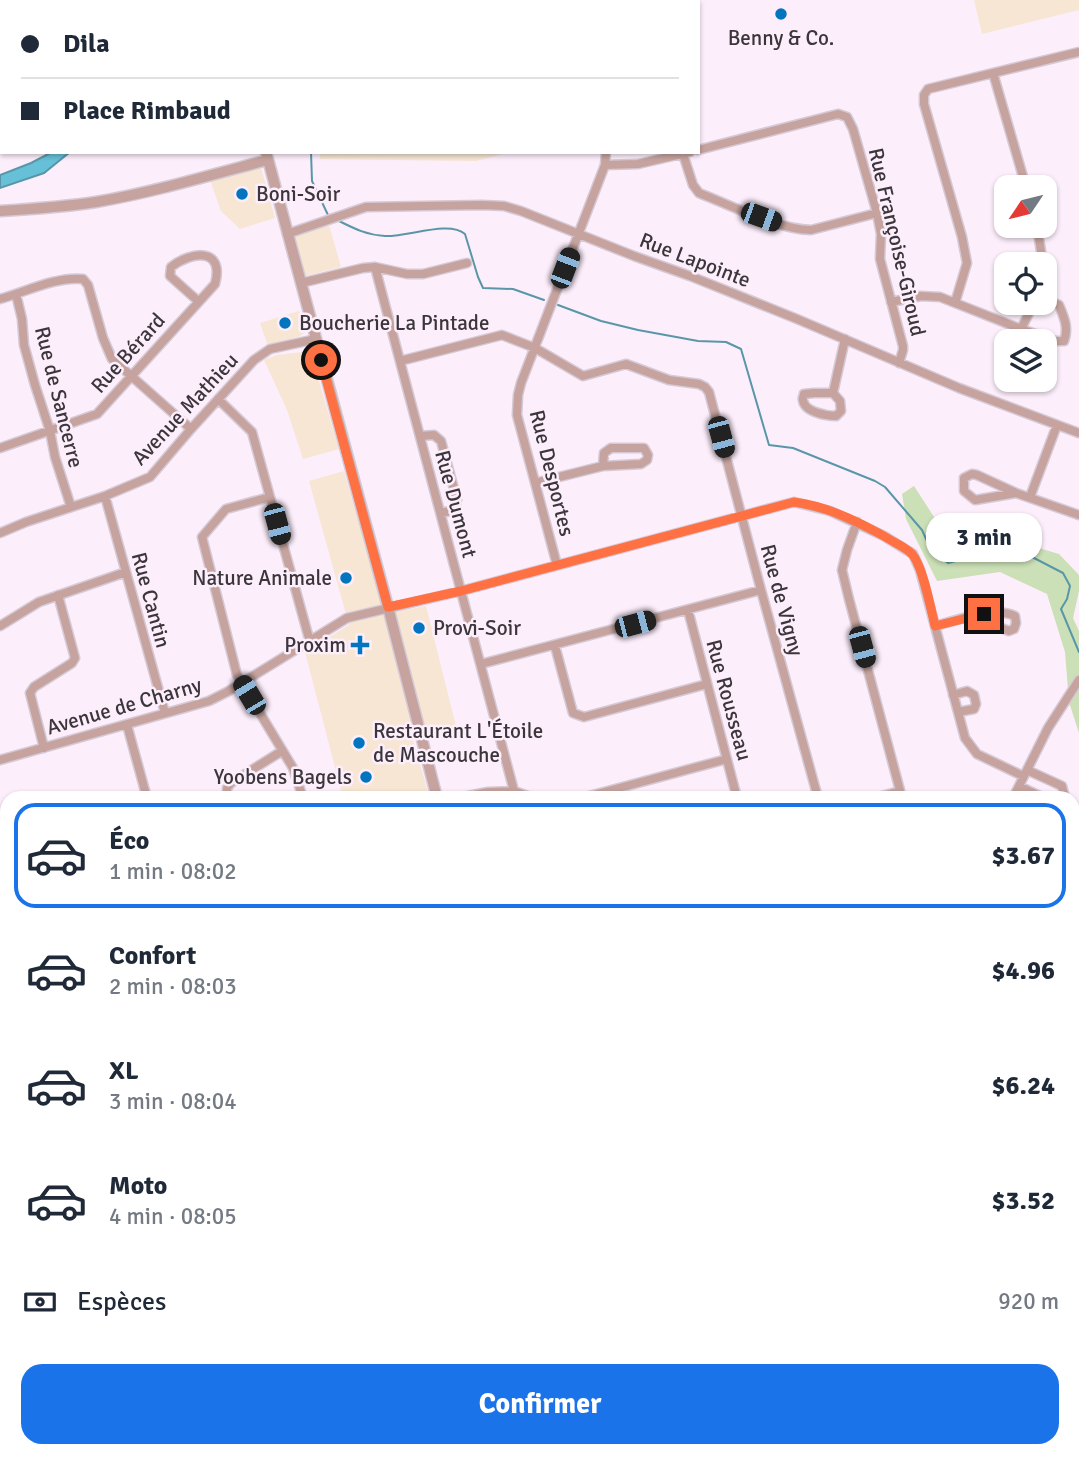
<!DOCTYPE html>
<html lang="fr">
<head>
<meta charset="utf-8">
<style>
  body { margin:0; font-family:Signika,sans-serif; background:#f6f6f7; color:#1f2937; height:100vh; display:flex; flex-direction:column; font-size:26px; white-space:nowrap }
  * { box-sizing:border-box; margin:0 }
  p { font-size:23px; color:#747a83 }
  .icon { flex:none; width:38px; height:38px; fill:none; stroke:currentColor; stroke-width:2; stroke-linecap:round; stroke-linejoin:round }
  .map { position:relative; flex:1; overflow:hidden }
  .panel { position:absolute; left:0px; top:791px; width:1080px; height:667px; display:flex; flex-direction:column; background:#fff; border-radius:21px 21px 0 0; box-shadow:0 2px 5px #0004 }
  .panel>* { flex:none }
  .banner { position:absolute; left:0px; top:0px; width:700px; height:154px; box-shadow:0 2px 5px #0004; display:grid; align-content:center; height:154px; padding:0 21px; background:#fff }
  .needle { width:46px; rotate:235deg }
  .tools { position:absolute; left:994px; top:175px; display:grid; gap:14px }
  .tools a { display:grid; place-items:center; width:63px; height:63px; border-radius:14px; background:#fff; box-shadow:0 2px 5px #0004; font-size:35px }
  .end { position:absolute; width:32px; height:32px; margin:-16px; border:9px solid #ff7043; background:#111; box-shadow:0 0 0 4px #111 }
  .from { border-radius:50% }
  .bubble { position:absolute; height:49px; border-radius:21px; background:#fff; box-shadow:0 2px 5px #0004; font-size:23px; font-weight:700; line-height:49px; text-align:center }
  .car { position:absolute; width:21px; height:42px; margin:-21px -10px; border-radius:9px; box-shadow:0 0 5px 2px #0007; background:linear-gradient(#222 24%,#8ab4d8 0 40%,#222 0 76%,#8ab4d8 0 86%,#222 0) }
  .banner b { display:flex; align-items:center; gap:24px; height:66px; font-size:26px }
  .banner b+b { border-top:2px solid #e0e1e3 }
  .banner i { width:18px; height:18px; background:#1f2937 }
  ul { padding:12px 0 0; list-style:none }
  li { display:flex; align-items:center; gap:21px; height:105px; margin:0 14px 10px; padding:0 7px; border:4px solid transparent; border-radius:21px }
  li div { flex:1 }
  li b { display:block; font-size:26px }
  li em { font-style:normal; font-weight:700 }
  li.on { border-color:#1a73e8 }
  li>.icon { width:63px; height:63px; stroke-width:1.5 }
  .pay { display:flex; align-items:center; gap:18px; height:77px; padding:0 21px; font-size:26px }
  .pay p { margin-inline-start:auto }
  .cta { display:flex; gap:14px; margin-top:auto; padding:14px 21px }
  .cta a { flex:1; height:80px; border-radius:21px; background:#1a73e8; color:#fff; font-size:28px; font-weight:700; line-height:80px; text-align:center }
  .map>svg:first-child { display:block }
</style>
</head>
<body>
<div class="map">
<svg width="1079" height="1457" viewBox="0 0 1079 1457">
  <rect width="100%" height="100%" fill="#fceefb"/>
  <path fill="#f7e6d4" d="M 974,0 L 1079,0 L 1079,10 L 982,34 Z
    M 320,152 L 511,152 L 476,161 L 320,159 Z
    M 261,168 L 275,218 L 240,229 L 221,211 L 210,180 Z
    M 329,225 L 341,267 L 305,276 L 294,237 Z
    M 299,311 L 307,331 L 300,336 L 268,346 L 260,323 Z
    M 310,351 L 339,449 L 303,459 L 287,410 L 264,360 L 277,355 Z
    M 344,471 L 385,614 L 426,606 L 456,726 L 413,740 L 429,795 L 417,798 L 343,798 L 305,652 L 349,625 L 309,481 Z"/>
  <path fill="#cbe0b6" d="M 914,486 L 947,537 L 998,536 L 1059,554 L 1079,575 L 1079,591 L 1073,618 L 1079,631 L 1079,733 L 1069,702 L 1065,652 L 1047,594 L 1000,572 L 937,581 L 906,519 L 902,494 Z
    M 1079,1205 L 1079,1328 L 1073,1333 L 1073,1208 Z
    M 1073,1409 L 1079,1412 L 1079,1457 L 908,1457 L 895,1451 L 1073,1451 Z
    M 674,1451 L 876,1451 L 870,1457 L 676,1457 Z"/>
  <path fill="#66c0d7" stroke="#5997a8" stroke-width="2" d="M 52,152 L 70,152 L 44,173 L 0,188 L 0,175 L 31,163 Z"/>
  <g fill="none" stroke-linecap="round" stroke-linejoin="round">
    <path stroke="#5997a8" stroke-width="2" d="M 226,0 L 227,2
      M 311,152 L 312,181 L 328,215
      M 339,221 C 355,229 367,235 385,236 C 408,237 449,220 465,234 L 478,277 L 483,288 L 513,289 L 544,300
      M 558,305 L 601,321 L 638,330 L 698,341 L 726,342 L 741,349 L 769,445 L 793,448 L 875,481 L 885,487 L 922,530 L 931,550 L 948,563 L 986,553 L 1008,553 L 1034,558 L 1063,573 L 1070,586 L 1067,599 L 1061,609 L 1079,652"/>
    <defs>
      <path id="minor" d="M 468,0 L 468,2
        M 993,73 L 1026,187
        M 698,150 L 838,114 L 847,117 L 853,129 L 877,213 L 881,234 L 880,259 L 903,346 L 903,350 L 899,363
        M 683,154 L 693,185 L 699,193 C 730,205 779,230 811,230 L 877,213
        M 605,165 L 638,164 L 690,152
        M 1037,226 L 1043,264
        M 287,234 L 366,207 L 482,205 L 504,206 L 521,211 L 634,256 L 690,276 L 797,319 L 959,388 L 1079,433
        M 375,267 L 514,791
        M 301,283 L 363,268 L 375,267 L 407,274 L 423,274 L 467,263
        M 16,294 L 22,319 L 24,345 L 35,385 L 50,431 L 55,457 L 71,507
        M 0,299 C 25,292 57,276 83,279 L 88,285 L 103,338 L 112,359 L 191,429
        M 891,302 L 921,296 L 940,297 L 1021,329 L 1034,303
        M 955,303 L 967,263 L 962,237 L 924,104 L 924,95 L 928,89 L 1079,52
        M 1021,329 L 1055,341 L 1064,341 C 1069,328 1064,317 1059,305 L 1045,300
        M 400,361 L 502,335 L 535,348 L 583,376 L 626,364 L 669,380 L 699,384 L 705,387 L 709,392 L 761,590 L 818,798
        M 814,393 L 833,393 L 840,401 L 841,411 L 836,416 C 827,416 804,412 803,400 C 802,398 804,396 804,394 Z
        M 833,393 L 845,339
        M 218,399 L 252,432 L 310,642
        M 420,436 L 434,435 L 441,441 L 457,500 L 455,510 L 441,513
        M 0,448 L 97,414 L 215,284 C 225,247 191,251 171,267 L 170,276 L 198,301
        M 535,483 L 603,466 L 641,464 L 647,460 L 648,455 L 644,448 L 611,448 L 604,453 L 603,466
        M 1016,493 L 975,500 L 964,491 L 964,478 L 972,474 L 977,475 L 1016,493 L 1079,515
        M 105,496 L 165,713
        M 270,497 L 226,509 L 202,537 L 237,675 L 293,768 L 303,798
        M 1030,497 L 1057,425
        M 857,522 L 847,550 L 842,570 L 849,599 L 902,798
        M 0,533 L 26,522 L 105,496 L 150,477 L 191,429 L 254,360 L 270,349 L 316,339
        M 557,565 L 517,415 L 518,395 L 521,383 L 605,165 L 606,152
        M 688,610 L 737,798
        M 0,626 L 39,602 L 126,572
        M 935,626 C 958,620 994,606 1015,616 L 1016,623 L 1014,629 L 1009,631 L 1001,628 L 984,614
        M 555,646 L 573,713 L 584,717 L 707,684
        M 481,664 L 761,590
        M 953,695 L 967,691 L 974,695 L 976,704 L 974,709 L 958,712
        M 127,725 L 147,798
        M 44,748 L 30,693 L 34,687 L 72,663 L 75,658 L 58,595
        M 0,760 L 209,701 L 227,692 L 347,618 L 461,591 L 794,502 L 830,511 L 884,536 L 913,554 L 920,570 L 965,738 L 977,754 L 1023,776
        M 1027,770 L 1062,786 L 1064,794 L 1063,798
        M 1019,786 L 1044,798
        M 227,798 L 227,788 L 231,783 L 282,751
        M 458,798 L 488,792 L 514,791 L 533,798
        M 582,798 L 727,759
        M 875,798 L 900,791
        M 1013,798 L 1048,728 L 1079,680
        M 0,843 L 2,839 L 7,838
        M 0,866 L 7,891
        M 1073,873 L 1079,872
        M 1073,949 L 1079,948
        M 0,1162 L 4,1179
        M 0,1260 L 7,1260
        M 0,1339 L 7,1339
        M 239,1451 L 240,1457
        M 505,1451 L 507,1457
        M 317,1457 L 318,1451"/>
      <path id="tertiary" d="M 266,152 L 388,607 L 437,798
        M 0,211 C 32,209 64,207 96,202 C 154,192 211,175 267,160
        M 1073,998 L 1079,998
        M 0,1426 L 7,1426
        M 617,1451 L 620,1457"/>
      <path id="primary" d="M 280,2 L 281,0
        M 618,2 L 625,0"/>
    </defs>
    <use href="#minor" stroke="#d5c9d5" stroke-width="11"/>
    <use href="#tertiary" stroke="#d5c9d5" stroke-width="13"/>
    <use href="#primary" stroke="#d5c9d5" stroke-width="16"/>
    <use href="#minor" stroke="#c6a39e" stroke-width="8"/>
    <use href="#tertiary" stroke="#c6a39e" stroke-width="10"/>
    <use href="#primary" stroke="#9a6058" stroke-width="12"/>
  </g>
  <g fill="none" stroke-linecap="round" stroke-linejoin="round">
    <path stroke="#ff7043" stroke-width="9" d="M 321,360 L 388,607 L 461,591 L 794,502 C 829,506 864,524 894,542 C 900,545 907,549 912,554 C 923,566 931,609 935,626 L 984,614"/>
  </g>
  <g fill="#0375bf" stroke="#fceefb" stroke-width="2.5">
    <circle cx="781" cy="14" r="7"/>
    <circle cx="242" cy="194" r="7"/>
    <circle cx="285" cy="323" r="7"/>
    <circle cx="346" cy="578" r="7"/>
    <circle cx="419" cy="628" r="7"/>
    <path d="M356.5 634.5h7v7h7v7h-7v7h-7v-7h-7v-7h7z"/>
    <circle cx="359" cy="743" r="7"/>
    <circle cx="366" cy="777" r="7"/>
  </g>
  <g text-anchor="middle" stroke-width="5" stroke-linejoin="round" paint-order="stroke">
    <g font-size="21" fill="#3b363b" stroke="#fceefb" text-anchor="start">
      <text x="781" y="45" text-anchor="middle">Benny &amp; Co.</text>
      <text x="256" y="201">Boni-Soir</text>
      <text x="299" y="330">Boucherie La Pintade</text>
      <text x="332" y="585" text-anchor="end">Nature Animale</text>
      <text x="433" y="635">Provi-Soir</text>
      <text x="346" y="652" text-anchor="end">Proxim</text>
      <text x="373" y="738">Restaurant L'Étoile<tspan x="373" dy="24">de Mascouche</tspan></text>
      <text x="352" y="784" text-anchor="end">Yoobens Bagels</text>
    </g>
    <g font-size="21" fill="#3b363b" stroke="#fceefb">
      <text transform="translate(897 242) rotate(77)" y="7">Rue Françoise-Giroud</text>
      <text transform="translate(695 260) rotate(21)" y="7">Rue Lapointe</text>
      <text transform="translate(128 353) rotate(-48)" y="7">Rue Bérard</text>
      <text transform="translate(59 397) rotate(76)" y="7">Rue de Sancerre</text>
      <text transform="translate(185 409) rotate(-47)" y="7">Avenue Mathieu</text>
      <text transform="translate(552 473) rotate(76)" y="7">Rue Desportes</text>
      <text transform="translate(456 504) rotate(75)" y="7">Rue Dumont</text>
      <text transform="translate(151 600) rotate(75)" y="7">Rue Cantin</text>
      <text transform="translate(782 600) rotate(75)" y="7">Rue de Vigny</text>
      <text transform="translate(729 700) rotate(75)" y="7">Rue Rousseau</text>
      <text transform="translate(124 706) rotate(-16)" y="7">Avenue de Charny</text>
    </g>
  </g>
</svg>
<div class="tools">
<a><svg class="needle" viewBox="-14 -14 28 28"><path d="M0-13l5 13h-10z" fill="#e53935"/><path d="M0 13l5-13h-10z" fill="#747a83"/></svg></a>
<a><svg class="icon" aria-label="locate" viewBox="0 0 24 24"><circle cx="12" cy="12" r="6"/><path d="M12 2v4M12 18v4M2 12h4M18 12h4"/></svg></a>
<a><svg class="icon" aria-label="layers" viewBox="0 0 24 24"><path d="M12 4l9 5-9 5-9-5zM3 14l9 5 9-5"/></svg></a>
</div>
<i class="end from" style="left:321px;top:360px"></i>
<i class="end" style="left:984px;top:614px"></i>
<div class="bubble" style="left:926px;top:513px;width:116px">3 min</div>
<i class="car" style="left:761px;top:217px;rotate:110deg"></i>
<i class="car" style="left:565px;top:268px;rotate:21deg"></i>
<i class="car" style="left:721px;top:437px;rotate:165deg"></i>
<i class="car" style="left:277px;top:524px;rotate:165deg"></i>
<i class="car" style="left:635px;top:624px;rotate:75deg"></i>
<i class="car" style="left:862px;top:647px;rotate:165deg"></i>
<i class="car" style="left:249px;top:695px;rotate:329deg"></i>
<div class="banner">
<b><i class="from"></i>Dila</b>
<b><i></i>Place Rimbaud</b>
</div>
<section class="panel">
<ul>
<li class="on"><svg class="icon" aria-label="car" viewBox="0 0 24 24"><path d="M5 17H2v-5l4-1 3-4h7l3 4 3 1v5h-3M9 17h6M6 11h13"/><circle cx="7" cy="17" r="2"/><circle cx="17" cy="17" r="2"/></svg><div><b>Éco</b><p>1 min · 08:02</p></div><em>$3.67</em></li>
<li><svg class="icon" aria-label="car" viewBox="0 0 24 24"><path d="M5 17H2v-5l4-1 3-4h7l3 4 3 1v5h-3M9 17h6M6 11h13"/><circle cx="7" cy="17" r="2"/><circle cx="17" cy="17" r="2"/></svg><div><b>Confort</b><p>2 min · 08:03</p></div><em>$4.96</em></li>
<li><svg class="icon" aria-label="car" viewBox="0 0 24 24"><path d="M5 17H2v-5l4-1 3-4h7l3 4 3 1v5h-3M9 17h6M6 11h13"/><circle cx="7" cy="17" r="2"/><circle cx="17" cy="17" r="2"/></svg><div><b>XL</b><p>3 min · 08:04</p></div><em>$6.24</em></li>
<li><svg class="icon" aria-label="car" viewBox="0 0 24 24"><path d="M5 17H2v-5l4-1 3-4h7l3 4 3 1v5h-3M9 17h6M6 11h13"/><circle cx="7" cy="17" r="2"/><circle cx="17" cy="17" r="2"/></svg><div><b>Moto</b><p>4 min · 08:05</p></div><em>$3.52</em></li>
</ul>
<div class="pay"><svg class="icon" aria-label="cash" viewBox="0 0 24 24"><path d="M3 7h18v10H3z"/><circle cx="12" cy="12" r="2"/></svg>Espèces<p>920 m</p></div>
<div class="cta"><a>Confirmer</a></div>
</section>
</div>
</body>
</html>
